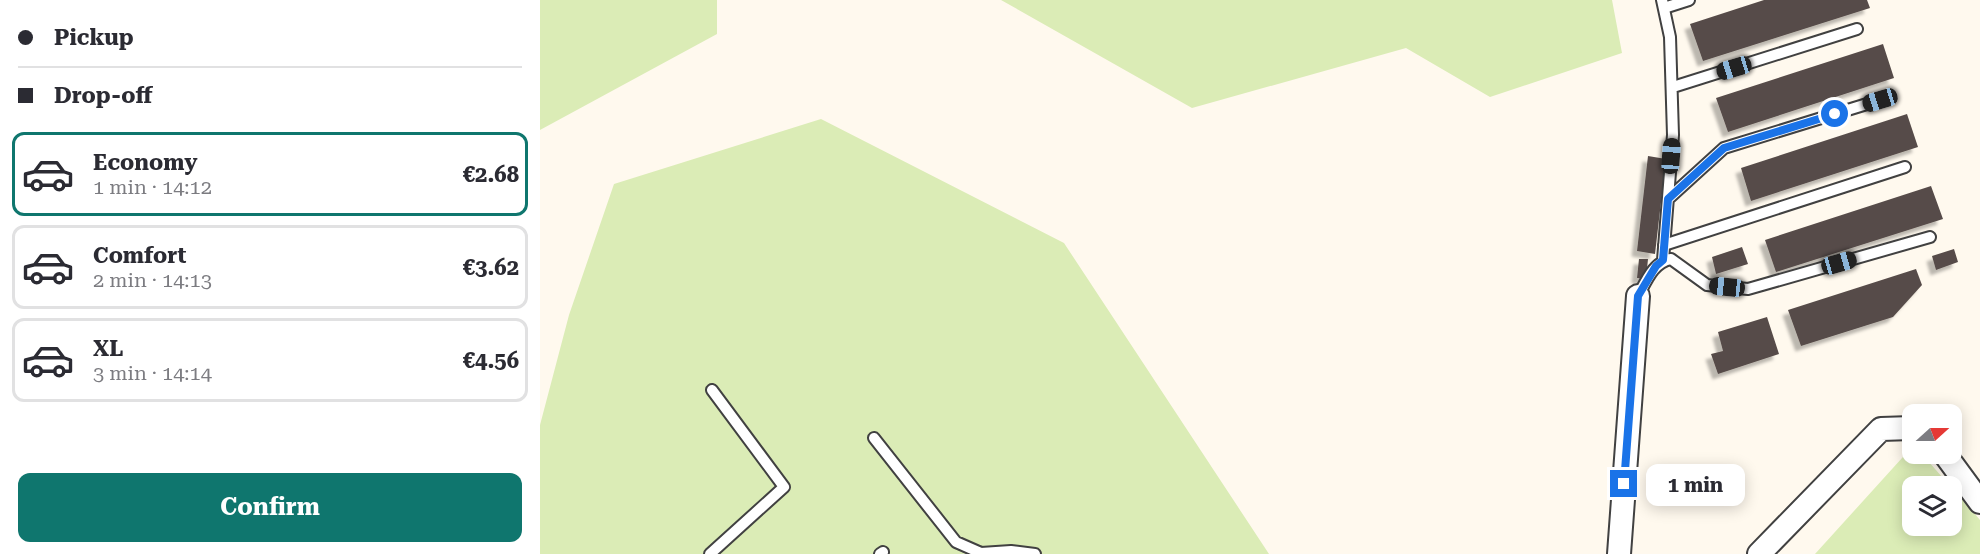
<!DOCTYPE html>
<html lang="en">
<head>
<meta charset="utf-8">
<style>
  body { margin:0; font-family:"Roboto Serif",serif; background:#f7f7f7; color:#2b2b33; height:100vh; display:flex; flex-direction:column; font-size:22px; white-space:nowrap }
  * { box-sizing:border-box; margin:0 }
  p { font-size:20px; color:#7c7c81 }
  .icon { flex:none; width:33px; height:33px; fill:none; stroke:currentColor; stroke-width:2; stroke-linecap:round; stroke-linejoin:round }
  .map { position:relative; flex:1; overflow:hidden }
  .side { display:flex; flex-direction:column; background:#fff; width:540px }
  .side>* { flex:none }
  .hud { display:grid; align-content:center; height:132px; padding:0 18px; background:#fff }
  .needle { width:39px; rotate:69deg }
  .tools { position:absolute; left:1362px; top:404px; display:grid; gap:12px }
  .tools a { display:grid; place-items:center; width:60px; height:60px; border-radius:12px; background:#fff; box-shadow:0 3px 15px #0003; font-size:30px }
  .end { position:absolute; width:27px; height:27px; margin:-14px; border:8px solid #1a73e8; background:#fff; box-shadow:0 0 0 3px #fff }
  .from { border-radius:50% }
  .bubble { position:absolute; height:42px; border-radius:12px; background:#fff; box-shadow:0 3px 15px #0003; font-size:20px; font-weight:700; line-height:42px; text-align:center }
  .car { position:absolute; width:18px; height:36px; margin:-18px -9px; border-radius:8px; box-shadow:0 0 4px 2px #0007; background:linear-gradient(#222 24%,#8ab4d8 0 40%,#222 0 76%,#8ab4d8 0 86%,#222 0) }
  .hud b { display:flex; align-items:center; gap:21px; height:57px; font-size:22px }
  .hud b+b { border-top:2px solid #e1e1e2 }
  .hud i { width:15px; height:15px; background:#2b2b33 }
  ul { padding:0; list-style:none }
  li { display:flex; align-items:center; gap:18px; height:84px; margin:0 12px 9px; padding:0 6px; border:3px solid #e1e1e2; border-radius:12px }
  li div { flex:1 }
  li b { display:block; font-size:22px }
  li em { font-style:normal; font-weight:700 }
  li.on { border-color:#0f766e }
  li>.icon { width:54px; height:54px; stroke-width:1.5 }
  .button { display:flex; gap:12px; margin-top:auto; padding:12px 18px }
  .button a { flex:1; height:69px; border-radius:12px; background:#0f766e; color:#fff; font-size:24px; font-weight:700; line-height:69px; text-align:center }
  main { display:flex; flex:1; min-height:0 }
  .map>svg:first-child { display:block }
</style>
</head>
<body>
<main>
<section class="side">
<div class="hud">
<b><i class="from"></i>Pickup</b>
<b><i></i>Drop-off</b>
</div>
<ul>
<li class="on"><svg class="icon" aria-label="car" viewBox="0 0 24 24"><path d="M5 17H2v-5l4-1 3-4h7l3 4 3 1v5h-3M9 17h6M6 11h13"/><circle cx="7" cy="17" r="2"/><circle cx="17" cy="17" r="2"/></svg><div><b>Economy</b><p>1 min · 14:12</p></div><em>€2.68</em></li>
<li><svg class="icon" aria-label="car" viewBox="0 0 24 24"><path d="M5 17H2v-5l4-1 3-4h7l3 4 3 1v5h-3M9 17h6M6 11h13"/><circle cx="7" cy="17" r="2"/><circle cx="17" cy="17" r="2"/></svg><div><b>Comfort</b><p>2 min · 14:13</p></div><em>€3.62</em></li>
<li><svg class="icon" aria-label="car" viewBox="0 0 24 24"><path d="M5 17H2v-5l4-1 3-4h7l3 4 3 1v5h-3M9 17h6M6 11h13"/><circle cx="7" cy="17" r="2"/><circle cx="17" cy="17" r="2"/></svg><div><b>XL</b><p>3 min · 14:14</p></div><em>€4.56</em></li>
</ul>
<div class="button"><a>Confirm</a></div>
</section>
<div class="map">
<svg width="1440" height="554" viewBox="0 0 1440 554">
  <defs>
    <filter id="shadow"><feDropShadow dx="-5.5" dy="5.5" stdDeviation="1.5" flood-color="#0004"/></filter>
  </defs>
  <rect width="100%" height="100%" fill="#fff9ee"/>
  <path fill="#dbecb6" d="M 0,0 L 177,0 L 177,34 L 0,130 Z
    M 461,0 L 1072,0 L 1082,53 L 950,97 L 866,48 L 652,108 Z
    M 281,119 L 524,243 L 729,554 L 0,554 L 0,425 L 29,315 L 74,184 Z
    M 1372,447 L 1372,453 L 1381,453 L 1410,486 L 1372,486 L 1372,525 L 1412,525 L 1412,487 L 1440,520 L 1440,554 L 1275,554 Z"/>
  <path fill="#574c49" filter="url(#shadow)" d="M 1224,0 L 1327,0 L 1330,8 L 1163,61 L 1150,24 Z
    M 1343,44 L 1354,78 L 1188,132 L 1176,98 Z
    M 1367,114 L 1378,147 L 1211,201 L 1201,168 Z
    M 1108,156 L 1126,159 L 1115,254 L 1097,251 Z
    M 1391,186 L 1403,219 L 1236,272 L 1225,240 Z
    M 1202,247 L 1208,264 L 1176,274 L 1172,257 Z
    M 1414,249 L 1418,262 L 1396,270 L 1392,256 Z
    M 1099,259 L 1108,259 L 1106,279 L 1097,278 Z
    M 1376,269 L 1382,285 L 1353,317 L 1261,346 L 1248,310 Z
    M 1227,317 L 1239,354 L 1178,374 L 1171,354 L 1183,351 L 1178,332 Z"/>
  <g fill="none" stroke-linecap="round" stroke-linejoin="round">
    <defs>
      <path id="service" d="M 1122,0 L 1130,37 L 1133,135 L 1123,260
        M 1124,8 L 1149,0
        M 1133,87 L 1317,29
        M 1128,199 L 1184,148 L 1340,100
        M 1124,245 L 1365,167
        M 1098,296 C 1106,282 1113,262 1131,259 L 1167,285 L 1208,289 L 1390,237
        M 334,438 L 416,542 L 441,553 L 471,551 L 495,554
        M 170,554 L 244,487 L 172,390
        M 340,554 L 343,552"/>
      <path id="minor" d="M 1404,453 L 1440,502
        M 1079,554 L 1098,296
        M 1219,554 L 1341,429 L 1372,428"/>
    </defs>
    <use href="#service" stroke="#414141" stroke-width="14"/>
    <use href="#minor" stroke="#414141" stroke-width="26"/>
    <use href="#service" stroke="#fff" stroke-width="10"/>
    <use href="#minor" stroke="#fff" stroke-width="22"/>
  </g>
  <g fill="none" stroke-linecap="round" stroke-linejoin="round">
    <path stroke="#1a73e8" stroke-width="8" d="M 1084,484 L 1098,296 L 1116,266 L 1123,260 L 1128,199 L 1184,148 L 1295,114"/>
  </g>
</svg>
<div class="tools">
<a><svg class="needle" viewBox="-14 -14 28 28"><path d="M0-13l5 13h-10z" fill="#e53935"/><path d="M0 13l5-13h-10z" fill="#7c7c81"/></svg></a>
<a><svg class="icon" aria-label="layers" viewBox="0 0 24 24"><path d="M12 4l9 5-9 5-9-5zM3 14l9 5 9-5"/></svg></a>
</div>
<i class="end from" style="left:1295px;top:114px"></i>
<i class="end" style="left:1084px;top:484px"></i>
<div class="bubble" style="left:1106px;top:464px;width:99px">1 min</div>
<i class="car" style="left:1194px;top:68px;rotate:253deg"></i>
<i class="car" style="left:1340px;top:100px;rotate:253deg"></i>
<i class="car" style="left:1131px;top:156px;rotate:4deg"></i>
<i class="car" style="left:1299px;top:263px;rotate:74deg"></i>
<i class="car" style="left:1187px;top:287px;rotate:276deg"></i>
</div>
</main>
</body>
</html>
